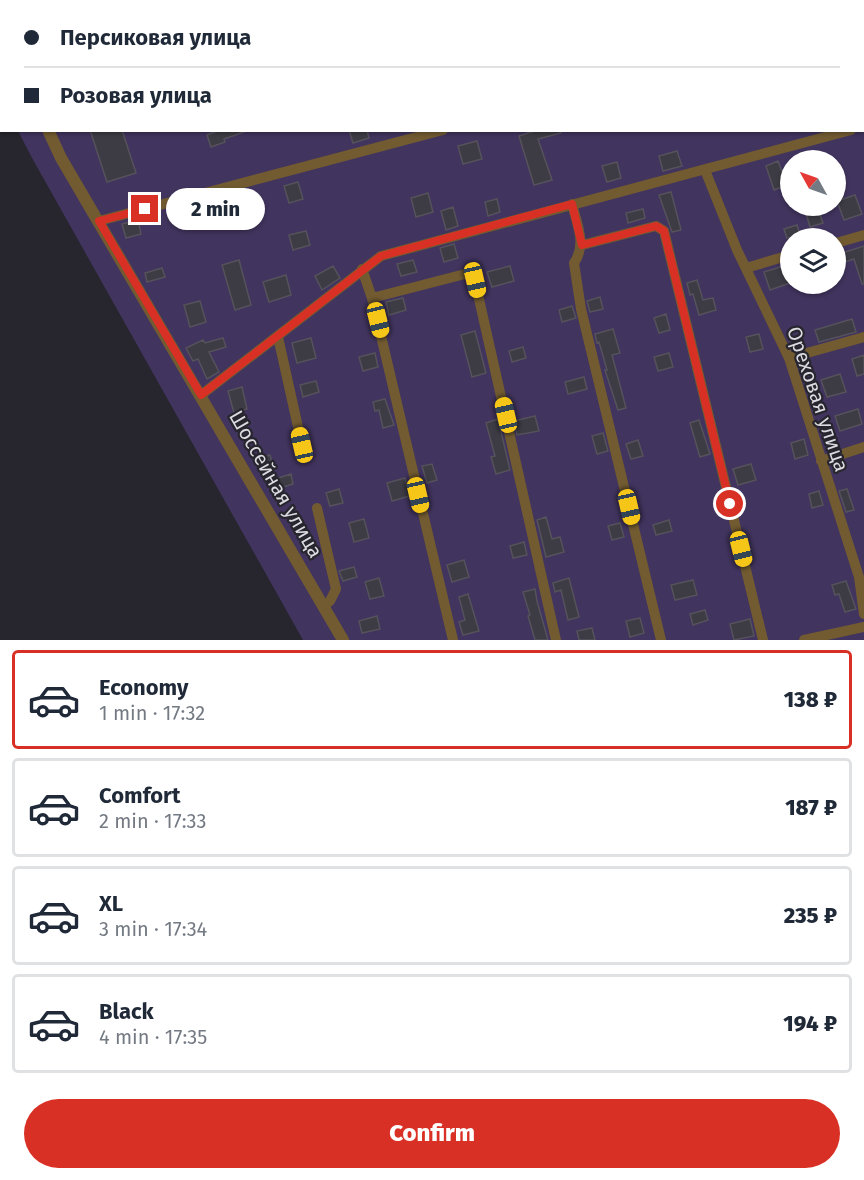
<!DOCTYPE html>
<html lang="en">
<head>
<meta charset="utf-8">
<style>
  body { margin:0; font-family:"Fira Sans",sans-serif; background:#f6f6f7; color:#1f2937; height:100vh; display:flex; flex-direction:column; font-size:22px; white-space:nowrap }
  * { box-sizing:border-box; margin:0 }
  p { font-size:20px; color:#747a83 }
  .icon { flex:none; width:33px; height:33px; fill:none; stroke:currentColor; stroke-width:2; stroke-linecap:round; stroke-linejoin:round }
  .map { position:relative; height:640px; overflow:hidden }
  .drawer { display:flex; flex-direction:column; background:#fff; flex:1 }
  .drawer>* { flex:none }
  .hud { position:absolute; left:0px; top:0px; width:864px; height:132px; box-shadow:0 2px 4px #0004; display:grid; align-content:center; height:132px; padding:0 24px; background:#fff }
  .needle { width:39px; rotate:310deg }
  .controls { position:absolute; left:780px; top:150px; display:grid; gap:12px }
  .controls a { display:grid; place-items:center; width:66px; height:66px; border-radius:50%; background:#fff; box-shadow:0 2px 4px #0004; font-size:30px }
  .end { position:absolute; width:27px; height:27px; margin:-14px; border:8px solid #d93025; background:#fff; box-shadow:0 0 0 3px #fff }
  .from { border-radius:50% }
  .bubble { position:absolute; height:42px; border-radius:21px; background:#fff; box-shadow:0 2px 4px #0004; font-size:20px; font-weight:800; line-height:42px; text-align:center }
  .car { position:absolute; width:18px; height:36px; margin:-18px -9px; border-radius:8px; box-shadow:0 0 4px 2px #0007; background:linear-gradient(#f5c518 24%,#345 0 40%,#f5c518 0 76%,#345 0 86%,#f5c518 0) }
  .hud b { display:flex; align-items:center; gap:21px; height:57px; font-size:22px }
  .hud b+b { border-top:2px solid #e0e1e3 }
  .hud i { width:15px; height:15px; background:#1f2937 }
  ul { padding:10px 0 0; list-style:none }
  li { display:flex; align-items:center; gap:18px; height:99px; margin:0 12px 9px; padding:0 12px; border:3px solid #e0e1e3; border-radius:6px }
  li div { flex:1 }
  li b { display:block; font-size:22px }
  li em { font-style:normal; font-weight:800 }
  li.active { border-color:#d93025 }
  li>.icon { width:54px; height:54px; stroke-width:1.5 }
  .cta { display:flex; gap:12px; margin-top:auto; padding:12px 24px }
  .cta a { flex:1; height:69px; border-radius:36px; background:#d93025; color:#fff; font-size:24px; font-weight:800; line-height:69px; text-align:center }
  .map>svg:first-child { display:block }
</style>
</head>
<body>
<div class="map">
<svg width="864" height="640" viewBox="0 0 864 640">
  <rect width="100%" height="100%" fill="#27252d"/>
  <path fill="#41345e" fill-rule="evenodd" d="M 0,0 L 864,0 L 864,640 L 303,640 L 32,158 L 18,131 L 862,130 L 862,2 L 2,2 L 1,95 ZM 790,160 L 836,160 L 836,206 L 790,206 ZM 790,238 L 836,238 L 836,284 L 790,284 Z"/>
  <path fill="#3d3b44" stroke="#55525c" stroke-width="1.5" d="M 90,130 L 122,130 L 136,173 L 107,182 Z
    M 220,130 L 244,130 L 244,132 L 224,139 L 225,142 L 211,147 L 207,135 Z
    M 349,130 L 367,130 L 369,138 L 353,143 Z
    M 538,130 L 560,130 L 561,133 L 538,139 L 552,180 L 534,185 L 519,136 Z
    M 477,141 L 482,159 L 463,164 L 458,146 Z
    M 677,151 L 682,166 L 663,171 L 659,156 Z
    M 778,161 L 787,185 L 774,190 L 766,166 Z
    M 617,162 L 621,178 L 607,182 L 602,166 Z
    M 298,182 L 303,199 L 289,203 L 284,186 Z
    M 671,192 L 681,230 L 672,232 L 659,195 Z
    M 428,193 L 433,212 L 416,217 L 411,198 Z
    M 855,195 L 862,214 L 844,220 L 837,201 Z
    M 497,199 L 500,212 L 488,216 L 485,202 Z
    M 453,207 L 458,226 L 446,230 L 441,211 Z
    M 643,209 L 645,218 L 628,223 L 626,213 Z
    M 818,209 L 823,223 L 810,227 L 806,213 Z
    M 223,211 L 227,225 L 211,229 L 208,216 Z
    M 138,220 L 141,234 L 126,238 L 122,224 Z
    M 797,225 L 801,238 L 787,238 L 784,229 Z
    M 306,231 L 310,245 L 293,250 L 289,235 Z
    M 454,244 L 458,258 L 444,262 L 440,248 Z
    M 864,246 L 864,284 L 862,284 L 854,259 L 836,265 L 836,250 L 841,249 L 842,253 Z
    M 239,260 L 251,305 L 235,310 L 222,265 Z
    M 413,260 L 417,272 L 401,276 L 397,264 Z
    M 790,264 L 790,283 L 770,290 L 764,272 Z
    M 333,266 L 340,278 L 322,290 L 315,276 Z
    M 510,266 L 514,281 L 492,287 L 487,272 Z
    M 162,268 L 165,277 L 147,282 L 145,273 Z
    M 286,275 L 291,295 L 269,302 L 263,282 Z
    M 697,280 L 703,300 L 713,298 L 716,310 L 699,315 L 693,294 L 690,295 L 687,283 Z
    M 600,297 L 603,309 L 590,312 L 587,301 Z
    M 403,298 L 406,310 L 389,315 L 386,302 Z
    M 200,301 L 206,322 L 190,327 L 184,305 Z
    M 572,306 L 576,318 L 562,322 L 559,310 Z
    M 666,314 L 670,330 L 659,333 L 654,318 Z
    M 852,319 L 856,332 L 819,342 L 815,330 Z
    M 613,329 L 620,353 L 612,355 L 626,408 L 618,410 L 605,370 L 607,370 L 599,342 L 597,343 L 595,334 Z
    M 475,331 L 486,373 L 472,377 L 461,335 Z
    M 759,334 L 763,349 L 750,352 L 746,337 Z
    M 223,338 L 226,347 L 209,352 L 219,372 L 207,379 L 198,359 L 193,361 L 186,348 L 203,340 L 205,343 Z
    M 311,338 L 316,358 L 297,363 L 292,343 Z
    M 523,347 L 526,358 L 512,362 L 509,351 Z
    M 375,353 L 378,367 L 363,371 L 359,357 Z
    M 669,353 L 673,367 L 658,371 L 654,357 Z
    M 864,355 L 864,374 L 857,376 L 852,359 Z
    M 840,374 L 846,392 L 827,397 L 821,380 Z
    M 584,377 L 587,389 L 568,394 L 565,382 Z
    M 316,381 L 319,392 L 303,397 L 300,385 Z
    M 242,387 L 247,409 L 234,413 L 228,391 Z
    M 385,399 L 394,425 L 383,428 L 379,410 L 375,411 L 373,402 Z
    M 858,409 L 862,424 L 840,431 L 835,416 Z
    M 535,416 L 539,431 L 517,435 L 514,421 Z
    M 498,419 L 510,470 L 496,474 L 491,457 L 495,456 L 486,423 Z
    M 699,420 L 710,454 L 700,457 L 690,423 Z
    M 603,433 L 608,451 L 597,454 L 592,436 Z
    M 804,439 L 808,455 L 795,459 L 791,443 Z
    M 638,440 L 643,456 L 631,459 L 626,444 Z
    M 270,455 L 273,467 L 259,471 L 256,459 Z
    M 432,464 L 437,480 L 427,483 L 422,466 Z
    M 751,464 L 756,480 L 738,485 L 733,469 Z
    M 291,474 L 293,484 L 277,489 L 275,479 Z
    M 405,478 L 410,496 L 392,501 L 387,483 Z
    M 339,489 L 343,503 L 330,506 L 326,493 Z
    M 847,489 L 854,510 L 846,512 L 839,491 Z
    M 819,491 L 823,505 L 812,508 L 809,494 Z
    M 546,517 L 552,539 L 560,537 L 564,552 L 546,557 L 537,520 Z
    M 364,519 L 369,538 L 354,542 L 349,523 Z
    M 669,520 L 672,531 L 656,535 L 653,525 Z
    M 620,523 L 624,537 L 612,540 L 608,526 Z
    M 524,542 L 527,555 L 513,558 L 510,546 Z
    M 464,560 L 469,577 L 452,582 L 447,565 Z
    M 354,567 L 357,577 L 343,581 L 339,571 Z
    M 379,578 L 384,596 L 370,599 L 365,582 Z
    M 569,578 L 579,617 L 568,620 L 561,590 L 555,592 L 553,583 Z
    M 693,580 L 697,595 L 675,600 L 671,585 Z
    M 846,581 L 856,609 L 845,612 L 839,594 L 835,595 L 832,585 Z
    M 535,589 L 537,601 L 548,640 L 535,640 L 528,616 L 530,615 L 523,592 Z
    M 468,594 L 479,631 L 463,635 L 459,622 L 465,620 L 459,597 Z
    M 705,610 L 708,620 L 693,625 L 690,614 Z
    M 377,616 L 380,629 L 362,633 L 359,621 Z
    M 640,618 L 644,633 L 630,637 L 626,621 Z
    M 750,619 L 754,636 L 734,640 L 730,624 Z
    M 592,628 L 595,640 L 579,640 L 577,631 Z"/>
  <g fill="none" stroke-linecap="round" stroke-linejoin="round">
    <path stroke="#725b31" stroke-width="10" d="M 177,0 L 178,2
      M 488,0 L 489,2
      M 89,2 L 93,0
      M 251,2 L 255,0
      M 567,2 L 571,0
      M 862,20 L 864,19
      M 0,29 L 2,32
      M 862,127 L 864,127
      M 705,170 L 737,250 L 789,358 L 859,577 L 864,614
      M 572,204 C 577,224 587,245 574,263 L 581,309 L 661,640
      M 99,221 L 443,130
      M 836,243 L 864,235
      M 582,245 L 656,226 L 664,231 L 763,640
      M 746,268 L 790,255
      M 362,269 L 372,298 L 453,640
      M 372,298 L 465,274 L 474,277 L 556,640
      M 278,337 L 302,445
      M 789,358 L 864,337
      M 201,395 L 381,256 L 851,130
      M 821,461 L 864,447
      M 317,508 L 336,589 L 330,601 L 324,606
      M 804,640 L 864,627"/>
    <path stroke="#725b31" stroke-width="12" d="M 48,130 L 61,158 L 343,640"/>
  </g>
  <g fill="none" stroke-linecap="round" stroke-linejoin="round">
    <path stroke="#d93025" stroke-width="8" d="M 145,209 L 99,221 L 201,395 L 381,256 L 572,204 L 582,245 L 656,226 L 664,231 L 730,504"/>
  </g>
  <g text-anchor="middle" stroke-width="4.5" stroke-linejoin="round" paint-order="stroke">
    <g font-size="20" fill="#dcdbe1" stroke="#27252d">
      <text transform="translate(818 399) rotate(71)" y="7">Ореховая улица</text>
      <text transform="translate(276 484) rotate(60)" y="7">Шоссейная улица</text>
    </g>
  </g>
</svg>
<div class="controls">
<a><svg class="needle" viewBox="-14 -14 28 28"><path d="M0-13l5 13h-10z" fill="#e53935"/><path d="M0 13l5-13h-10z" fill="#747a83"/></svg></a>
<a><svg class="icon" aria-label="layers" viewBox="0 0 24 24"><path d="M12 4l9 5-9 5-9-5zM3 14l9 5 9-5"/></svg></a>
</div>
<i class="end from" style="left:730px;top:504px"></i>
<i class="end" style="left:145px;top:209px"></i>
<div class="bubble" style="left:166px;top:188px;width:99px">2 min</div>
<i class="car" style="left:475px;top:280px;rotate:167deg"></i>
<i class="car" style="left:378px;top:320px;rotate:166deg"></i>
<i class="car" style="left:506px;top:415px;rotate:347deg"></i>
<i class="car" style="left:302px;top:445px;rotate:347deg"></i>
<i class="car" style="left:418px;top:495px;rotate:167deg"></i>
<i class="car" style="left:629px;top:507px;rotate:167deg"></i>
<i class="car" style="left:741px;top:549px;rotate:166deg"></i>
<div class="hud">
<b><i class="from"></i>Персиковая улица</b>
<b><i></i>Розовая улица</b>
</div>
</div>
<section class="drawer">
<ul>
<li class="active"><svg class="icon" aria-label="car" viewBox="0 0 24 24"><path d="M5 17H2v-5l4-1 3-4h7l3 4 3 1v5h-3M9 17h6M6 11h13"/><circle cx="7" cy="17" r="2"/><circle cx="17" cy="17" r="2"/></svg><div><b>Economy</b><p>1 min · 17:32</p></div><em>138 ₽</em></li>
<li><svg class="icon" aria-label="car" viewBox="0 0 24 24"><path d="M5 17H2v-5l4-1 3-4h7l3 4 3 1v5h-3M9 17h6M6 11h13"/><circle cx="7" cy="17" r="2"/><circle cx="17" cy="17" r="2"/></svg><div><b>Comfort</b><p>2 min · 17:33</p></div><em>187 ₽</em></li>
<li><svg class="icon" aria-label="car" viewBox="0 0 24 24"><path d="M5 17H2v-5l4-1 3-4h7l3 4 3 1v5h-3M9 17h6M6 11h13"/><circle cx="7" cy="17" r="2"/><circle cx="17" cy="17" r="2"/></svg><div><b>XL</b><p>3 min · 17:34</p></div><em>235 ₽</em></li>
<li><svg class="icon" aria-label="car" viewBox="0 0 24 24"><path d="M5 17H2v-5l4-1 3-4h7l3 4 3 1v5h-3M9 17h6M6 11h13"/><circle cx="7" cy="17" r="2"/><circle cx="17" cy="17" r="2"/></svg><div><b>Black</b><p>4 min · 17:35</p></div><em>194 ₽</em></li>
</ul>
<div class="cta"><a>Confirm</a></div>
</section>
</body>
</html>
